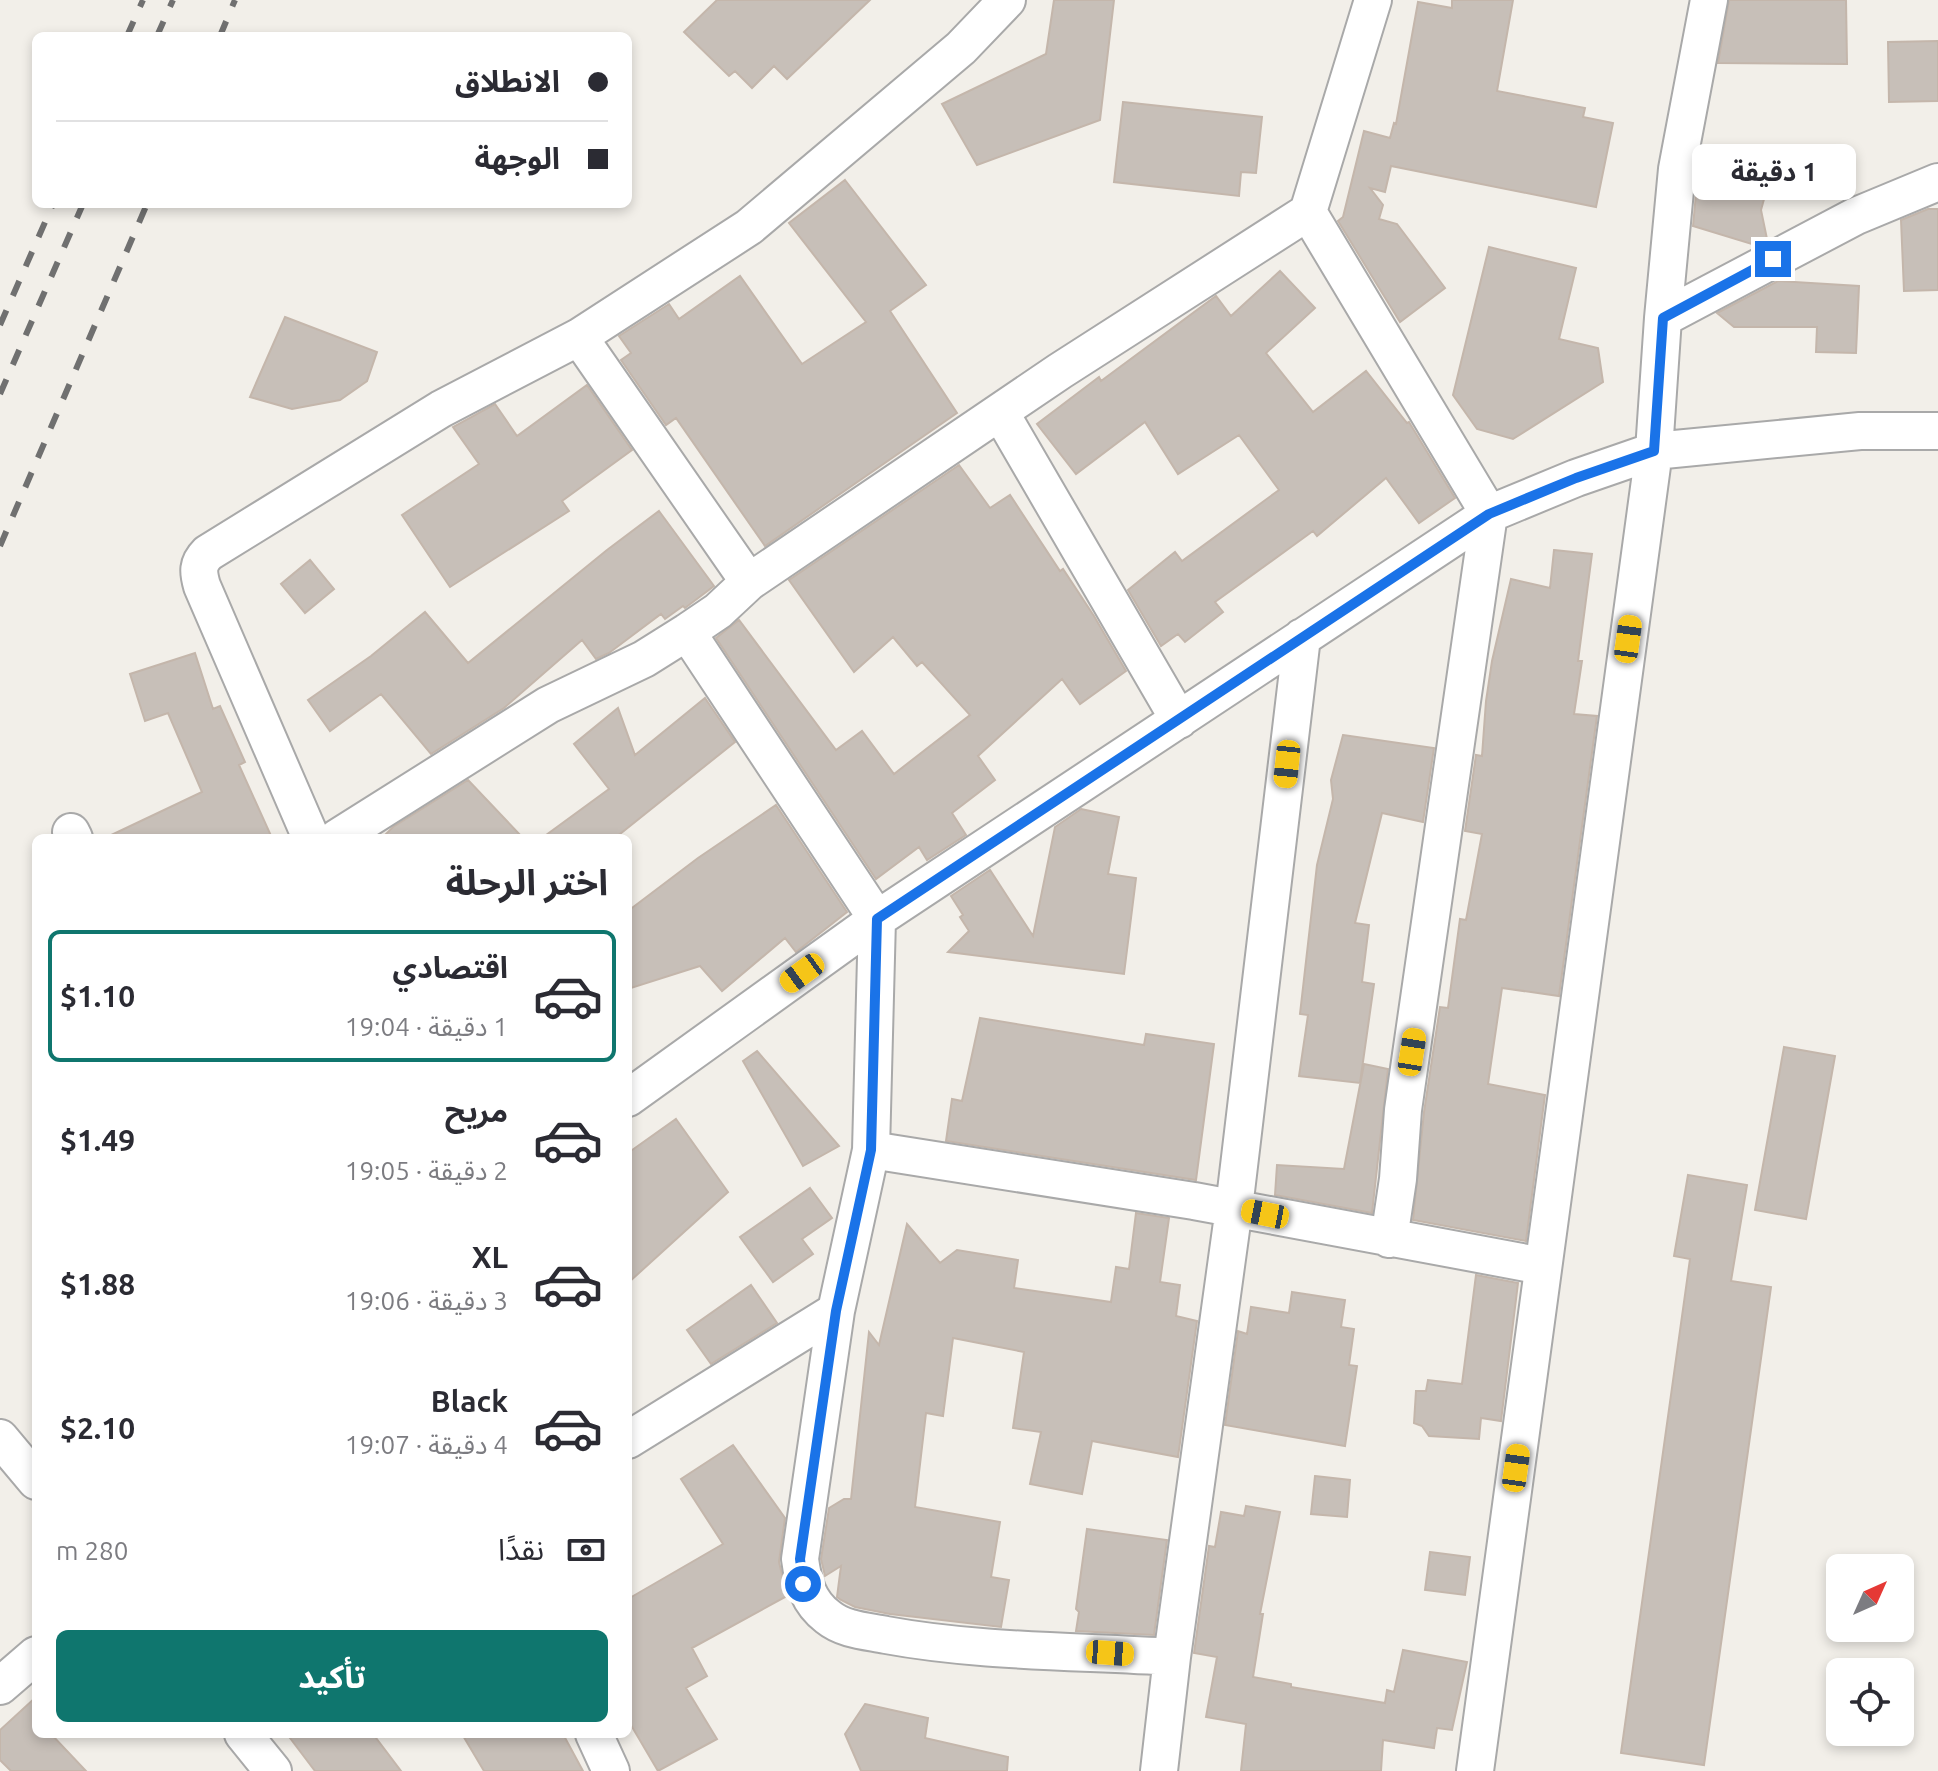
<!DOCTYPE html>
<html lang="ar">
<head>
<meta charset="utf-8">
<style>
  body { margin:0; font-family:Ubuntu,"Noto Sans Arabic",sans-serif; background:#f2f2f3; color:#2b2b33; direction:rtl; height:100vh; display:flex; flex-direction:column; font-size:30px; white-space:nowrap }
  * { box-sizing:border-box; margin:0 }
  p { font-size:26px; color:#7c7c81 }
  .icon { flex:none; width:44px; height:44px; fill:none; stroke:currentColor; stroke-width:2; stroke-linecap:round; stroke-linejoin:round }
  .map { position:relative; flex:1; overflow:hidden; direction:ltr }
  .side { position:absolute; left:32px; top:834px; width:600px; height:904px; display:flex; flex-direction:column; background:#fff; border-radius:12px; box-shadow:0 4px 12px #0003; direction:rtl }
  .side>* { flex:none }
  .banner { position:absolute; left:32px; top:32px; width:600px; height:176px; border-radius:12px; box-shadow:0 4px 12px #0003; direction:rtl; display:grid; align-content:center; height:176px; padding:0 24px; background:#fff }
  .needle { width:52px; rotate:45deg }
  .buttons { position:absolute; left:1826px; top:1554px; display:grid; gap:16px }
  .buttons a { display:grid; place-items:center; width:88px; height:88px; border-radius:12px; background:#fff; box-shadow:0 4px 12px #0003; font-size:40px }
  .end { position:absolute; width:36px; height:36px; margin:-18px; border:10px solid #1a73e8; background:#fff; box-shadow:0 0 0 4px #fff }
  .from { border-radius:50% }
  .bubble { position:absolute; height:56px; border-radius:12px; background:#fff; box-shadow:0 4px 12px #0003; font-size:26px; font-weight:700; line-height:56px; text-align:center; direction:rtl }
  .car { position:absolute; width:24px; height:48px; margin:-24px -12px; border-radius:10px; box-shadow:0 0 6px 2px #0007; background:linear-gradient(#f5c518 24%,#345 0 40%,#f5c518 0 76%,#345 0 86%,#f5c518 0) }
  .banner b { display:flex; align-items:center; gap:28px; height:76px; font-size:30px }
  .banner b+b { border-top:2px solid #e1e1e2 }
  .banner i { width:20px; height:20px; background:#2b2b33 }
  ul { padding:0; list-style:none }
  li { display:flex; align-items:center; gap:24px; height:132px; margin:0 16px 12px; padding:0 8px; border:4px solid transparent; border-radius:12px }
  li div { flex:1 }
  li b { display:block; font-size:30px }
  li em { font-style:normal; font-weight:700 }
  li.current { border-color:#0f766e }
  li>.icon { width:72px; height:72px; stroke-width:1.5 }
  h2 { padding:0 24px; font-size:36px; line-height:96px }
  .pay { display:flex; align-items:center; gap:20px; height:88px; padding:0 24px; font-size:30px }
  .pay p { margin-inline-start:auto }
  .primary-button { display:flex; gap:16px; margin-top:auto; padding:16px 24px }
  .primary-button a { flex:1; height:92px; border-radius:12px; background:#0f766e; color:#fff; font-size:32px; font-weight:700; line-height:92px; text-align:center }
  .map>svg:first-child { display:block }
</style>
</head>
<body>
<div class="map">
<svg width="1938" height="1771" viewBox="0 0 1938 1771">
  <rect width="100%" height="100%" fill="#f2efe9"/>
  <path fill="#c7bfb8" stroke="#c4b6ab" stroke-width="2" d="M 717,0 L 870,0 L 787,79 L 774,66 L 752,88 L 735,71 L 729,76 L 684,32 Z
    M 1054,0 L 1114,0 L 1100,120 L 977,165 L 942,104 L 1046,54 Z
    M 1452,0 L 1513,0 L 1497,91 L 1585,108 L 1583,117 L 1613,123 L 1596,207 L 1391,166 L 1385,192 L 1370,188 L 1383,205 L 1379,219 L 1397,224 L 1445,288 L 1400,322 L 1338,221 L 1343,217 L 1364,131 L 1390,138 L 1394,123 L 1396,124 L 1418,2 L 1452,8 Z
    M 1729,0 L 1846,0 L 1847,64 L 1718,63 Z
    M 1938,41 L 1938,101 L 1889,102 L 1888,42 Z
    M 1123,102 L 1262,117 L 1256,173 L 1241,172 L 1239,196 L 1114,182 Z
    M 1708,155 L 1771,174 L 1761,210 L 1767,239 L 1755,245 L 1693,226 L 1696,194 Z
    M 845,180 L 926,285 L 890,311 L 957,413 L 765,546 L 676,418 L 666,425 L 621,360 L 631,353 L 619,336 L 669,304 L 679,319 L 740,276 L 802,364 L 866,322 L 789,223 Z
    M 1928,209 L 1938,209 L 1938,290 L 1904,291 L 1901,220 Z
    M 1489,247 L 1576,268 L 1559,339 L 1598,348 L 1603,382 L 1513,439 L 1477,429 L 1453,395 Z
    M 1280,271 L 1315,308 L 1266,353 L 1313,412 L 1366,371 L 1407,423 L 1409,422 L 1455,498 L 1419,523 L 1386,478 L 1317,536 L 1313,531 L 1215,602 L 1223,612 L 1185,642 L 1178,634 L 1161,646 L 1128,590 L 1175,552 L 1182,561 L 1279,490 L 1239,435 L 1178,474 L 1145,422 L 1076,474 L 1037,424 L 1099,377 L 1101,381 L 1216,296 L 1231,316 Z
    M 1778,281 L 1859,286 L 1856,353 L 1816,352 L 1817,327 L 1734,327 L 1717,313 Z
    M 285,317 L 377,352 L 367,381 L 340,400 L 292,409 L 250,397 Z
    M 587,385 L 632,450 L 562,501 L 569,511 L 450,587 L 402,515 L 479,464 L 453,427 L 495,404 L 517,436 Z
    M 959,465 L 990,508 L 1010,495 L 1060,571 L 1063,569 L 1094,616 L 1126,671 L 1080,704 L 1062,679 L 978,756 L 995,780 L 952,813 L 966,835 L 927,860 L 919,847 L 876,879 L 716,638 L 739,620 L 836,750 L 862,731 L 894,774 L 970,715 L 922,662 L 917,666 L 893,637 L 854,672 L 789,580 Z
    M 659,511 L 714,586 L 685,608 L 683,606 L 665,619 L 661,614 L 609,653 L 596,659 L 582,640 L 504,708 L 431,754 L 381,694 L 330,731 L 308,700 L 371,656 L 425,612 L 468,663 L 607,550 Z
    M 1554,550 L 1592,554 L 1578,661 L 1582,661 L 1574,714 L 1597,716 L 1559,996 L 1502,988 L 1488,1084 L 1545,1095 L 1526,1241 L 1413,1220 L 1424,1112 L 1440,1007 L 1448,1008 L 1460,919 L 1466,920 L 1482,834 L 1465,831 L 1476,755 L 1482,756 L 1486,701 L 1492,661 L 1511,579 L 1550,588 Z
    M 310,560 L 334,589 L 305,613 L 281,584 Z
    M 195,653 L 213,709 L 220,706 L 245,762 L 239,765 L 272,838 L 105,838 L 202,792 L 168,713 L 145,721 L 130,674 Z
    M 705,698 L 735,742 L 615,838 L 542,838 L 609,789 L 574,744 L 618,708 L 635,755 Z
    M 1343,735 L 1434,748 L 1423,822 L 1382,813 L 1355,923 L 1369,925 L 1362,982 L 1374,984 L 1360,1083 L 1299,1076 L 1308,1015 L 1300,1014 L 1317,865 L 1333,799 L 1331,780 Z
    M 468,780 L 523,838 L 382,838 L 393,827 Z
    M 776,805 L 847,912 L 796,952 L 785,938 L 722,991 L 700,966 L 628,989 L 628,911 L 698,858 Z
    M 1081,809 L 1119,817 L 1108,874 L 1136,878 L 1124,974 L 948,952 L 969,931 L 960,917 L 963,915 L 951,896 L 990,870 L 1033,936 L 1055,827 Z
    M 980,1018 L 1144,1045 L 1146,1034 L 1214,1044 L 1196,1180 L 946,1141 L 952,1099 L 962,1101 Z
    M 1784,1047 L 1835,1056 L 1806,1219 L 1755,1210 Z
    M 757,1051 L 839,1146 L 803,1166 L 743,1061 Z
    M 1364,1064 L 1388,1069 L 1372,1213 L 1275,1195 L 1277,1165 L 1344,1169 Z
    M 676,1119 L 728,1192 L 628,1283 L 628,1153 Z
    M 1688,1175 L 1747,1185 L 1731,1281 L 1771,1287 L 1704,1765 L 1621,1753 L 1690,1259 L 1674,1256 Z
    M 810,1188 L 832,1218 L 802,1239 L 813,1254 L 773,1282 L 740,1237 Z
    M 1136,1213 L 1169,1218 L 1160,1282 L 1180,1285 L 1176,1316 L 1197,1321 L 1178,1457 L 1092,1441 L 1082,1494 L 1030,1484 L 1041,1432 L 1013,1428 L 1024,1352 L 953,1338 L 943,1416 L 926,1413 L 915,1507 L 1000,1522 L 991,1577 L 1009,1580 L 1001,1627 L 890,1614 L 855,1607 L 841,1600 L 837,1597 L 841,1566 L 825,1576 L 821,1559 L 829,1508 L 844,1499 L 851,1499 L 869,1332 L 879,1345 L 907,1224 L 940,1263 L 957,1250 L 1018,1260 L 1014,1288 L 1111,1302 L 1116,1267 L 1129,1269 Z
    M 1476,1275 L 1518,1283 L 1501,1421 L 1481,1418 L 1479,1439 L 1429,1436 L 1422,1426 L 1414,1423 L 1416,1391 L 1426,1391 L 1428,1380 L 1462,1384 Z
    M 751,1285 L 777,1323 L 711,1364 L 687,1330 Z
    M 1292,1292 L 1345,1300 L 1341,1327 L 1354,1329 L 1349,1365 L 1357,1366 L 1345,1446 L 1225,1425 L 1238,1331 L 1247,1334 L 1251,1307 L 1289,1313 Z
    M 733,1445 L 785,1518 L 779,1562 L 787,1596 L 692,1648 L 707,1676 L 686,1688 L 717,1739 L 658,1771 L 628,1720 L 628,1599 L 723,1544 L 681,1479 Z
    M 1315,1476 L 1350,1480 L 1347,1517 L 1311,1514 Z
    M 1246,1506 L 1280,1512 L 1260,1614 L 1263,1614 L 1253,1677 L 1291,1684 L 1291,1687 L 1385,1703 L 1387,1690 L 1394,1692 L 1403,1650 L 1467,1662 L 1452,1730 L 1437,1728 L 1434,1748 L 1383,1740 L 1381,1771 L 1241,1771 L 1246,1724 L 1206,1717 L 1217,1657 L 1194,1653 L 1209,1546 L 1215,1547 L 1221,1512 L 1244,1516 Z
    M 1087,1529 L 1167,1540 L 1154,1635 L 1076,1631 L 1079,1612 L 1076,1609 Z
    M 1430,1552 L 1470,1557 L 1465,1595 L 1425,1590 Z
    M 36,1697 L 36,1734 L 51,1734 L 86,1771 L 11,1771 L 0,1760 L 0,1730 Z
    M 865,1704 L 928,1718 L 925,1738 L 1008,1757 L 1007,1771 L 861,1771 L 845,1734 Z
    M 287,1734 L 373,1734 L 401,1771 L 315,1771 Z
    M 462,1734 L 563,1734 L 583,1771 L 484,1771 Z"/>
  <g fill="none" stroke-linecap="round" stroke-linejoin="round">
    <defs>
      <path id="street" d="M 1308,212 L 1373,0
        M 1663,318 L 1677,169 L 1709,0
        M 579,337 L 749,582
        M 1000,412 L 1179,720
        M 687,632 L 877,919 L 871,1150 L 836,1311 L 800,1559 C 803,1582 808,1602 828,1617 C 844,1630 866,1631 886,1635 C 978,1652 1078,1651 1172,1657 L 1234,1208 L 1302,637
        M 71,832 L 74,838
        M 311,838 L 202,586 C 198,572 197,564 208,553 L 441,409 L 579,337 L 749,227 L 961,48 L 1007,0
        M 337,838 L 548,705 L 644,659 L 687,632 L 718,611 L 749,582 L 1060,371 L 1308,212 L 1489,514 L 1403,1110 L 1398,1179 L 1389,1239
        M 628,1098 L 877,919 L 1489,514 L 1576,478 L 1654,451 L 1860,431 L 1938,431
        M 871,1150 L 1194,1201 L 1543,1266
        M 0,1438 L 36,1481
        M 628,1440 L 836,1311
        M 0,1686 L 36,1655
        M 243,1734 L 273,1771
        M 594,1734 L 611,1771
        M 1159,1771 L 1172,1657
        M 1475,1771 L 1654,451 L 1663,318 L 1856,216 L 1938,182"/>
    </defs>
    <use href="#street" stroke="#a9a9a9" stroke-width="40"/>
    <use href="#street" stroke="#fff" stroke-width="36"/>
    <path stroke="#707070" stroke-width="6" stroke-dasharray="16 16" stroke-linecap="butt" d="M 127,36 L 143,0
      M 157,36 L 173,0
      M 220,36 L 235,0
      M 0,325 L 53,204
      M 0,394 L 83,204
      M 0,546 L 147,204"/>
  </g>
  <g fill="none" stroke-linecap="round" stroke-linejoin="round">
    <path stroke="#1a73e8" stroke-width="10" d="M 803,1584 L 800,1559 L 836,1311 L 871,1150 L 877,919 L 1489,514 L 1576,478 L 1654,451 L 1663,318 L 1773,259"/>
  </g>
</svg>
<div class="buttons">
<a><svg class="needle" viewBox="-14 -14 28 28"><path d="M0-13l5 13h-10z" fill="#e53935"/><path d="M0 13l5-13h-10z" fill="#7c7c81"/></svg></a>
<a><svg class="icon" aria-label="locate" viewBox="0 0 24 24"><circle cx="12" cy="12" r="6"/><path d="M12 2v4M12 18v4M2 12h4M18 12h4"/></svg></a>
</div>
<i class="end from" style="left:803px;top:1584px"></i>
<i class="end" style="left:1773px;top:259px"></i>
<div class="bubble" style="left:1692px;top:144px;width:164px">1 دقيقة</div>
<i class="car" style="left:1628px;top:639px;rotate:8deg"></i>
<i class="car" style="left:1287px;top:764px;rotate:186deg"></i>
<i class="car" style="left:802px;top:973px;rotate:234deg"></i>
<i class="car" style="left:1412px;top:1052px;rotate:9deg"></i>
<i class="car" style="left:1265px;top:1214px;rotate:281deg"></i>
<i class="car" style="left:1516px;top:1468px;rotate:8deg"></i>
<i class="car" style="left:1110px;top:1653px;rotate:94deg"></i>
<div class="banner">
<b><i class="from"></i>الانطلاق</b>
<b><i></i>الوجهة</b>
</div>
<section class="side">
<h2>اختر الرحلة</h2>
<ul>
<li class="current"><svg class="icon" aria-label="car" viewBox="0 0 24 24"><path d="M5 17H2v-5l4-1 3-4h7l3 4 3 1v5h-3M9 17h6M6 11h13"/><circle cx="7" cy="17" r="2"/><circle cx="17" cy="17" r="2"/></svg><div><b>اقتصادي</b><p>1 دقيقة · 19:04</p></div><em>$1.10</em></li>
<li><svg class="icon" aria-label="car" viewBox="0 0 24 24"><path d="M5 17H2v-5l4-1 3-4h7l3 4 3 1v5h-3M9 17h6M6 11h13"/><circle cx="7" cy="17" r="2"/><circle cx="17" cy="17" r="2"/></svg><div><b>مريح</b><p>2 دقيقة · 19:05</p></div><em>$1.49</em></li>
<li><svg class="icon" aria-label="car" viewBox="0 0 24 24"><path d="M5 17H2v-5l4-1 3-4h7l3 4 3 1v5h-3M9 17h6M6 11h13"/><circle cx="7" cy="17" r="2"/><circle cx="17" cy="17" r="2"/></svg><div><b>XL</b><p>3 دقيقة · 19:06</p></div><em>$1.88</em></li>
<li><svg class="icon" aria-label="car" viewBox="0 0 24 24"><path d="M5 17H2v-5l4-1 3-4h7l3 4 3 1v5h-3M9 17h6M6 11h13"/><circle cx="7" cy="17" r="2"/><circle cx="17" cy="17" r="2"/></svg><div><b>Black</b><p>4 دقيقة · 19:07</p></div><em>$2.10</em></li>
</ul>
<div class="pay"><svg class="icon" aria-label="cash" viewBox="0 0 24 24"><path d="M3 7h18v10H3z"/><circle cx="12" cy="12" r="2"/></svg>نقدًا<p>280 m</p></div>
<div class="primary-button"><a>تأكيد</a></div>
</section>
</div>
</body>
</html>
